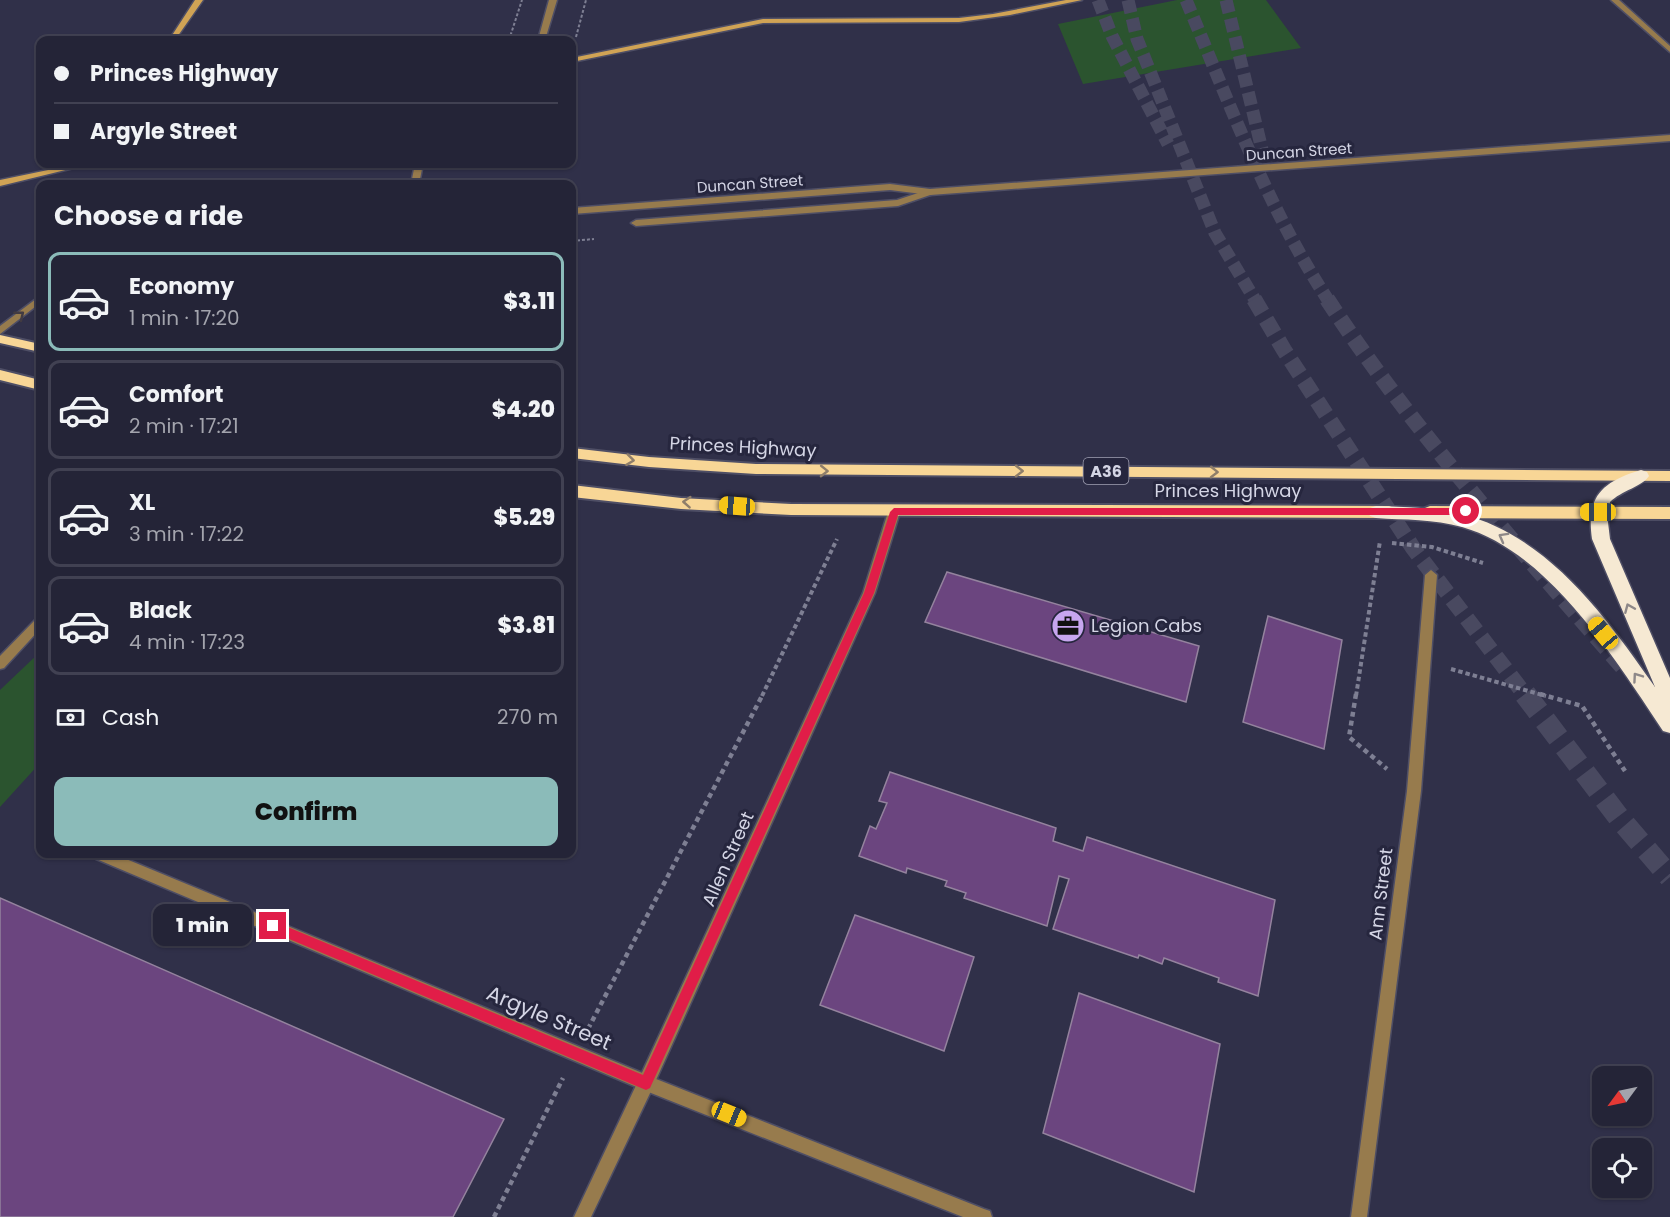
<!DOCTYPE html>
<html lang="en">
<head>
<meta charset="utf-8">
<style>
  body { margin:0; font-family:Poppins,sans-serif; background:#2c2c3f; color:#f1f3f6; height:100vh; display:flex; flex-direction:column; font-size:22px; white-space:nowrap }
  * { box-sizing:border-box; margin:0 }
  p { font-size:20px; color:#a3a4ad }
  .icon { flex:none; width:33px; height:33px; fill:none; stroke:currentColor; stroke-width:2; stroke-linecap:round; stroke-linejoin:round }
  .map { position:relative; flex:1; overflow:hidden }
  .details { position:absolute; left:36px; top:180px; width:540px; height:678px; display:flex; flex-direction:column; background:#242437; border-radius:12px; box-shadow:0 2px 4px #0004,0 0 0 2px #414152 }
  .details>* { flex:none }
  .hud { position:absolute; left:36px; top:36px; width:540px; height:132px; border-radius:12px; box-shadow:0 2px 4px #0004,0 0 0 2px #414152; display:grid; align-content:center; height:132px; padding:0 18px; background:#242437 }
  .needle { width:39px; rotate:237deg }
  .controls { position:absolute; left:1592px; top:1066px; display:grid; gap:12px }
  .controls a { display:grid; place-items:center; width:60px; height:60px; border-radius:12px; background:#242437; box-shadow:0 2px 4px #0004,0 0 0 2px #414152; font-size:30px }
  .end { position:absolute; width:27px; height:27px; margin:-14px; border:8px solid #e11d48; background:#fff; box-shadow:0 0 0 3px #fff }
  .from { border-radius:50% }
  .bubble { position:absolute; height:42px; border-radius:12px; background:#242437; box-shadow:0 2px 4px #0004,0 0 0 2px #414152; font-size:20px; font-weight:800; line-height:42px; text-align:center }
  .car { position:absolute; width:18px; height:36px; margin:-18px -9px; border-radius:8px; box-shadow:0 0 4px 2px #0007; background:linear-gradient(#f5c518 24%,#345 0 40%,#f5c518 0 76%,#345 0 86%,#f5c518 0) }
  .hud b { display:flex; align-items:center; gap:21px; height:57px; font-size:22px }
  .hud b+b { border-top:2px solid #414152 }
  .hud i { width:15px; height:15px; background:#f1f3f6 }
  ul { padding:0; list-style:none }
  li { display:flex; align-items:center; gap:18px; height:99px; margin:0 12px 9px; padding:0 6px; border:3px solid #414152; border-radius:12px }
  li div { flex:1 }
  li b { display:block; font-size:22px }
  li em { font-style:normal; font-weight:800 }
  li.current { border-color:#8bbbb9 }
  li>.icon { width:54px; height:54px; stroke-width:1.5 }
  h2 { padding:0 18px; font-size:27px; line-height:72px }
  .pay { display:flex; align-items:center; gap:15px; height:66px; padding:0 18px; font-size:22px }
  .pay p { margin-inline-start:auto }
  .button { display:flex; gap:12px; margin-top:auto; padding:12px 18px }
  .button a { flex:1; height:69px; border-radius:12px; background:#8bbbb9; color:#111; font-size:24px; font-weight:800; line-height:69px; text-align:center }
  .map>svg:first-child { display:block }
</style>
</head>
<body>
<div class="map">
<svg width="1670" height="1217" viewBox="0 0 1670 1217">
  <rect width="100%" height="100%" fill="#303049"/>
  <path fill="#2b542f" d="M 1177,0 L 1266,0 L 1301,48 L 1083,84 L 1058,24 Z
    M 40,652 L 40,763 L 0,807 L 0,690 Z"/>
  <path fill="#6b457f" stroke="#94839e" stroke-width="1.5" d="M 947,572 L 1199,646 L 1186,702 L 925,622 Z
    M 1268,616 L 1342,640 L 1324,749 L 1243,722 Z
    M 890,772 L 1056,828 L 1053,841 L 1083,851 L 1087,837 L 1275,900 L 1258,996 L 1218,982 L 1219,978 L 1164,958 L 1162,964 L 1139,955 L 1138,958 L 1053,929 L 1069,879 L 1059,876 L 1047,926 L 964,898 L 966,893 L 945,886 L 947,881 L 907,868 L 906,873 L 859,856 L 870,826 L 876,829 L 887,803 L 879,801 Z
    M 0,898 L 504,1119 L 453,1217 L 0,1217 Z
    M 855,915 L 974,957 L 944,1051 L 820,1005 Z
    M 1079,993 L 1220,1044 L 1194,1192 L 1043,1133 Z"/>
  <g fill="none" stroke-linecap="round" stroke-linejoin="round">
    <path stroke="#494960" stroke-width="13" stroke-dasharray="13 6" stroke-linecap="butt" d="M 1098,0 L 1112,36 L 1168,144
      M 1128,0 L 1137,39 L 1215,233 L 1255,300
      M 1186,0 C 1229,102 1267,207 1328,300
      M 1226,0 L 1265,162"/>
    <path stroke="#494960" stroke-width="16" stroke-dasharray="16 8" stroke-linecap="butt" d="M 1254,299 L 1284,350 L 1413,548 L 1526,696
      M 1327,299 C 1414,432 1520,549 1624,669"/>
    <path stroke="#494960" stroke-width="22" stroke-dasharray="22 11" stroke-linecap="butt" d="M 1525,694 L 1620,819 L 1670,877"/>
    <defs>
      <path id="service" d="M 930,189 L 933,190 L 933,194 L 898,206 L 636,226 L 631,223 L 636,220 L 897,200 Z
        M 40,296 L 40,303 L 0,334 L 0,326 Z
        M 92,854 L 114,854 L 652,1077 L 654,1083 L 652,1089 L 646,1091 L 94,858 Z"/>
      <path id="minor" d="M 549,0 L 557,0 L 545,40 L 538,40 Z
        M 1611,0 L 1619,0 L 1670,46 L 1670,52 Z
        M 1670,135 L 1670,141 L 930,195 L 890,190 L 572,214 L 572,208 L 890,184 L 930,189 Z
        M 415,164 L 423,164 L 419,184 L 411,184 Z
        M 1431,570 L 1437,575 L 1421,791 L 1367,1217 L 1351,1217 L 1407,791 L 1425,575 Z
        M 40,617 L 40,629 L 4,668 L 0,669 L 0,656 L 36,619 Z
        M 646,1075 L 984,1209 L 990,1211 L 992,1217 L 963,1217 L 646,1091 L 640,1089 L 638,1083 L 640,1077 Z"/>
      <path id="tertiary" d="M 894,508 L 900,512 L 875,593 L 652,1089 L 591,1217 L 574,1217 L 640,1077 L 863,593 L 888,512 Z"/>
      <path id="secondary" d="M 195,0 L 203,0 L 175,40 L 169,40 Z
        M 1066,0 L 1082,0 L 1010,15 L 959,22 L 763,23 L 572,62 L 572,58 L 763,19 L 959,18 L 993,14 Z
        M 77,164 L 90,164 L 0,186 L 0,180 Z"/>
      <path id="trunk" d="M 0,335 L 40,344 L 40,352 L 0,343 Z
        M 0,370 L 40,380 L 40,390 L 0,380 Z
        M 572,448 L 649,457 L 756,464 L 1670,471 L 1670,481 L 756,474 L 649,467 L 572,458 Z
        M 572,485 L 681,498 L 791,504 L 1389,506 L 1394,508 L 1397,512 L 1394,516 L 1389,518 L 791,515 L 681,509 L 572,497 Z
        M 1430,506 L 1670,507 L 1670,519 L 1430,518 L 1425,516 L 1422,512 L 1425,508 Z"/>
      <path id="motorway" d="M 1641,470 L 1647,472 L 1649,476 C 1643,486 1621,491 1610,502 L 1607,514 L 1610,539 L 1670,678 L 1670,733 L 1663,731 C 1616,660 1548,551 1462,527 C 1434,519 1404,520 1376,518 L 1370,516 L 1368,512 L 1370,508 L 1376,506 C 1405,507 1434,507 1462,514 C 1549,537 1606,617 1655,687 L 1592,539 C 1586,497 1601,482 1641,470 Z"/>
    </defs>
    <use href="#service" stroke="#4e4e65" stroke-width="3"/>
    <use href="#minor" stroke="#4e4e65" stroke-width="3"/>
    <use href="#tertiary" stroke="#4e4e65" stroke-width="3"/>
    <use href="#secondary" stroke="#4e4e65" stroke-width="3"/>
    <use href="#trunk" stroke="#4e4e65" stroke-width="4"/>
    <use href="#motorway" stroke="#4e4e65" stroke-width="3"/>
    <path stroke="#7e7f93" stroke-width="2" stroke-dasharray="3 2" stroke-linecap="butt" d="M 576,37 L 586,0
      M 509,40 L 522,0
      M 572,241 L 594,239"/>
    <path stroke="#7e7f93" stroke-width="4" stroke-dasharray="4.5 3" stroke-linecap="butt" d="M 1392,543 L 1432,547 L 1483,563
      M 1451,669 L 1546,696
      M 762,696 L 837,539
      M 1356,696 L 1380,541"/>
    <path stroke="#7e7f93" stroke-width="4.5" stroke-dasharray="5 4" stroke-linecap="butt" d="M 1356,694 L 1349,737 L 1387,769
      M 1540,694 L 1582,706 L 1625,771
      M 588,1029 L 763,694
      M 494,1217 L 563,1078"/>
    <use href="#service" fill="#977b4d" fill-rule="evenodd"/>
    <use href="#minor" fill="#977b4d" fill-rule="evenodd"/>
    <use href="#tertiary" fill="#977b4d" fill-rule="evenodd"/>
    <use href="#secondary" fill="#d0a355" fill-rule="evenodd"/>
    <use href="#trunk" fill="#f8d696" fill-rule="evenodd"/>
    <use href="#motorway" fill="#f6e9d3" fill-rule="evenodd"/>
  </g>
  <defs><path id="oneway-chevron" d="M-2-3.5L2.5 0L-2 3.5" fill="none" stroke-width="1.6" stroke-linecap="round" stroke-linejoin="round" transform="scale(1.5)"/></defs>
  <use stroke="#423b42" href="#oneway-chevron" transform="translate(20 315) rotate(-39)"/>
  <g stroke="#8f7e6a">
    <use href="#oneway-chevron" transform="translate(630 460) rotate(7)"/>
    <use href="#oneway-chevron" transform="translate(824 471) rotate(1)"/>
    <use href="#oneway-chevron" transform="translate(1019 471)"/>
    <use href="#oneway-chevron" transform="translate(1214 472) rotate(1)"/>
    <use href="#oneway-chevron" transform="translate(687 502) rotate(-176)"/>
  </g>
  <g stroke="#8e8888">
    <use href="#oneway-chevron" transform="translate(1503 537) rotate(-151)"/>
    <use href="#oneway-chevron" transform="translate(1629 608) rotate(-113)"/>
    <use href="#oneway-chevron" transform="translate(1637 677) rotate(-125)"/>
  </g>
  <path fill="#e11d48" d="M 894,508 L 1466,508 L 1471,511 L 1466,515 L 898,515 L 874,593 L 650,1088 L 646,1090 L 268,930 L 268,922 L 273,921 L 643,1075 L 864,593 L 890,512 Z"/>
  <defs>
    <symbol id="office-disc" viewBox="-11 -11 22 22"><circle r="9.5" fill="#c7a6ef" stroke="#26263e"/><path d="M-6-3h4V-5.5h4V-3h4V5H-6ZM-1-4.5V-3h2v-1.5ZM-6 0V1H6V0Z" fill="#111"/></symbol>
  </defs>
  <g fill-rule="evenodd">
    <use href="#office-disc" x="1049" y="607" width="38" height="38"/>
  </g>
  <g text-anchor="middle" stroke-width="6" stroke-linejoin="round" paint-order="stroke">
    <g font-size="15" fill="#d4d5e5" stroke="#26263e">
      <text transform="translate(1299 152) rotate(-4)" y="5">Duncan Street</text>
      <text transform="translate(750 184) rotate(-4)" y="5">Duncan Street</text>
    </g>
    <rect fill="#26263e" stroke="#a0a0b3" stroke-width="1.5" x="1083.5" y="458" width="45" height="26" rx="4.5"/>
    <g font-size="16" font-weight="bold" fill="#d4d5e5">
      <text x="1106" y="477">A36</text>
    </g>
    <g font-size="18" fill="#d4d5e5" stroke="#26263e">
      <text transform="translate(743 447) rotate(3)" y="6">Princes Highway</text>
      <text x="1228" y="497">Princes Highway</text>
      <text transform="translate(728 859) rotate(-66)" y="6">Allen Street</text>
      <text transform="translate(1381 894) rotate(-83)" y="6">Ann Street</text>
    </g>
    <g font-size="18" fill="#d4d5e5" stroke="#26263e" text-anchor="start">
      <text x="1091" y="632">Legion Cabs</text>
    </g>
    <g font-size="21" fill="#d4d5e5" stroke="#26263e">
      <text transform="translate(549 1018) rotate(23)" y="7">Argyle Street</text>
    </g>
  </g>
</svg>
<div class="controls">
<a><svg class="needle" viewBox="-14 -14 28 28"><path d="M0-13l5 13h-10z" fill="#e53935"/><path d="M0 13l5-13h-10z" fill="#a3a4ad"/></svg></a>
<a><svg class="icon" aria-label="locate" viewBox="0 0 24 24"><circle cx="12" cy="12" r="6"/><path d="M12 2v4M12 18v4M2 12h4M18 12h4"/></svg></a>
</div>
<i class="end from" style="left:1466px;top:511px"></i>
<i class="end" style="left:273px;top:926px"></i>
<div class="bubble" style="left:153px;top:904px;width:99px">1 min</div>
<i class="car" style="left:737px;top:506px;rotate:274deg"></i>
<i class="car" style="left:1598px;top:512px;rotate:270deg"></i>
<i class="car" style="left:1603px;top:633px;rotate:320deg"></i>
<i class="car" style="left:729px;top:1114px;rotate:112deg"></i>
<div class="hud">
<b><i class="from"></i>Princes Highway</b>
<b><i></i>Argyle Street</b>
</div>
<section class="details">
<h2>Choose a ride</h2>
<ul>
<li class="current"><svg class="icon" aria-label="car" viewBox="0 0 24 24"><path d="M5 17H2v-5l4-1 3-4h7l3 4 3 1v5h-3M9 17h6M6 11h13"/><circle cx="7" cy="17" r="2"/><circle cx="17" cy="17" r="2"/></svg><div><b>Economy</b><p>1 min · 17:20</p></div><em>$3.11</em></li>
<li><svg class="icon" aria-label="car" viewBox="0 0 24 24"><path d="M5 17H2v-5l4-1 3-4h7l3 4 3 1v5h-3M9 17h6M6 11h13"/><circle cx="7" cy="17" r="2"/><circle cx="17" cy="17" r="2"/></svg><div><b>Comfort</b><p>2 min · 17:21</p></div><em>$4.20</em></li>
<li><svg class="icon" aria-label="car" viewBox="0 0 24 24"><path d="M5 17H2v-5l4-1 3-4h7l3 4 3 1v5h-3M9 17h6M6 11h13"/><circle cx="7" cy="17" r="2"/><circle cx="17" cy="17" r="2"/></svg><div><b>XL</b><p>3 min · 17:22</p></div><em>$5.29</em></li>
<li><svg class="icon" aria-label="car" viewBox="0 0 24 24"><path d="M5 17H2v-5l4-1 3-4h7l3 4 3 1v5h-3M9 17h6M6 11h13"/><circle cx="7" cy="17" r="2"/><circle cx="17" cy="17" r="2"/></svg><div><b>Black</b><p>4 min · 17:23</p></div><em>$3.81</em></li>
</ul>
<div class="pay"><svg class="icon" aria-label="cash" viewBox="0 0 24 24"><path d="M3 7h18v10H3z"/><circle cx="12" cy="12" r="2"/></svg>Cash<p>270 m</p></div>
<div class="button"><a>Confirm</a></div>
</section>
</div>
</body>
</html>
